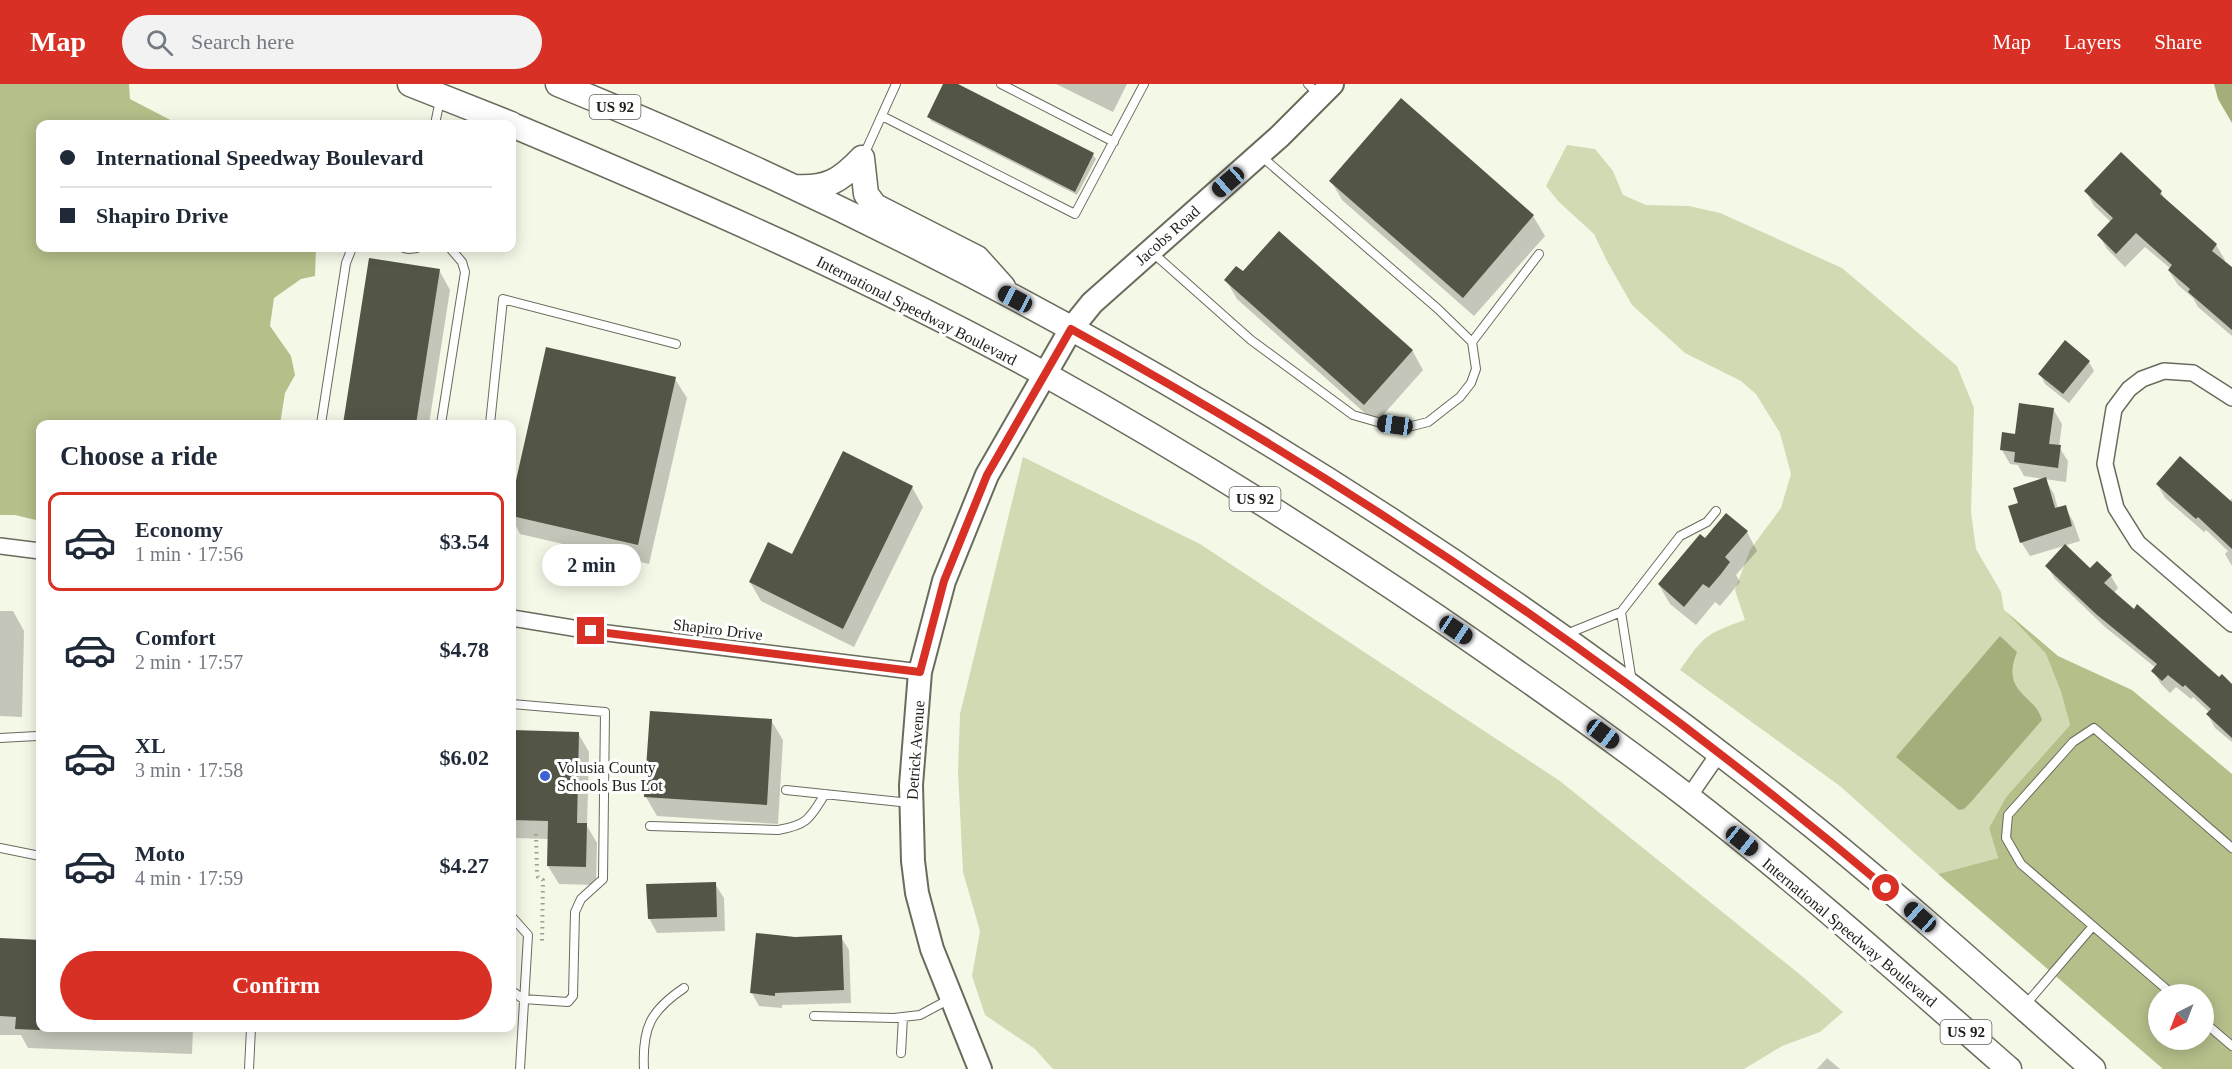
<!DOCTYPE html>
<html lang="en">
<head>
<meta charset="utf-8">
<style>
  body { margin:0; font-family:Georgia,serif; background:#f2f2f3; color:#1f2937; height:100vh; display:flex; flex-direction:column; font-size:22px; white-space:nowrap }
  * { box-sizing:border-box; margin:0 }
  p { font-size:20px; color:#747a83 }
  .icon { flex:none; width:33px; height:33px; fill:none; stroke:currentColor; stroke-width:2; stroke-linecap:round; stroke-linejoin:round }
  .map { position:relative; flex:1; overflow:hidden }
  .sheet { position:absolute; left:36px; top:336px; width:480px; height:612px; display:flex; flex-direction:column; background:#fff; border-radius:12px; box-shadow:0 3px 15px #0003 }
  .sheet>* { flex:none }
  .top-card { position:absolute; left:36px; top:36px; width:480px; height:132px; border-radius:12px; box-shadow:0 3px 15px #0003; display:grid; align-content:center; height:132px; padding:0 24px; background:#fff }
  .needle { width:39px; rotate:222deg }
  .buttons { position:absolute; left:2148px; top:900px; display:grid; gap:12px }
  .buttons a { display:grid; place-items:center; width:66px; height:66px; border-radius:50%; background:#fff; box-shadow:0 3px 15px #0003; font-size:30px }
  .end { position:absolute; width:27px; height:27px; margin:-14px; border:8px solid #d93025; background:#fff; box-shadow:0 0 0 3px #fff }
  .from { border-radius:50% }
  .bubble { position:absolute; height:42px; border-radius:21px; background:#fff; box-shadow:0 3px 15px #0003; font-size:20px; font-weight:700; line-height:42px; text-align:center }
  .car { position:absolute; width:18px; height:36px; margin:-18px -9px; border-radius:8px; box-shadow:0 0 4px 2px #0007; background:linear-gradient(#222 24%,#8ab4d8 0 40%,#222 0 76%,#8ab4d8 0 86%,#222 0) }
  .top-card b { display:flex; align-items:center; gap:21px; height:57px; font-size:22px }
  .top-card b+b { border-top:2px solid #e0e1e3 }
  .top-card i { width:15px; height:15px; background:#1f2937 }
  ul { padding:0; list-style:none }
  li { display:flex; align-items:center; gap:18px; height:99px; margin:0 12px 9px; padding:0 12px; border:3px solid transparent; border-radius:12px }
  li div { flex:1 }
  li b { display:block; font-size:22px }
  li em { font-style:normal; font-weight:700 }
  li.active { border-color:#d93025 }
  li>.icon { width:54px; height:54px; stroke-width:1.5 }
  h2 { padding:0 24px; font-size:27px; line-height:72px }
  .cta { display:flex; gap:12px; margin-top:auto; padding:12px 24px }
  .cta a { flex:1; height:69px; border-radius:36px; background:#d93025; color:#fff; font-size:24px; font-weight:700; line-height:69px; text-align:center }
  header { display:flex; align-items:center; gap:36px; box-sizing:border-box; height:84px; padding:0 30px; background:#d93025; color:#fff }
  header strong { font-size:28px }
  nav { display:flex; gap:33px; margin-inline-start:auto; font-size:21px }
  .search { width:420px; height:54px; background:#f2f2f3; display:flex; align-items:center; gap:15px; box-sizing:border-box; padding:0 21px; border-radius:33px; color:#747a83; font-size:22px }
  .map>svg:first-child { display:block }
</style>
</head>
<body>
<header>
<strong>Map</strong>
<div class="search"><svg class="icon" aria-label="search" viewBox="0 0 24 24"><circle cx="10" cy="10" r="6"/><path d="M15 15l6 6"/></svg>Search here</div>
<nav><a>Map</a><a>Layers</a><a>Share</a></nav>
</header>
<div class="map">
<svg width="2232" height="985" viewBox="0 0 2232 985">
  <rect width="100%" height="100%" fill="#f4f8e7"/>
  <path fill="#d2dab4" d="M 1567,61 L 1595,65 L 1613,87 L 1623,111 L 1646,121 L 1689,122 L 1720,129 L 1842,184 L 1957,282 L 1974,324 L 1971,428 L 1976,465 L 2001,508 L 2004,526 L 2046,570 L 2061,608 L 2070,641 L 2006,713 L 1989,744 L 1998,774 L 1938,790 L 1840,702 L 1680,586 C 1704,552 1705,550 1745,536 L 1735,506 L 1750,466 L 1781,424 L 1791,390 L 1780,349 L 1756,310 L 1741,297 L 1685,269 L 1632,221 L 1607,177 L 1594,150 L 1559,118 L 1546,102 Z
    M 1023,373 L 1200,460 L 1560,697 L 1803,893 L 1843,928 L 1820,948 L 1782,962 L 1744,985 L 1053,985 L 1035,965 L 985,931 L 972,892 L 980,847 L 963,788 L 958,687 L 960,630 Z"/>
  <path fill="#b4bf8a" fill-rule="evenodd" d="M 0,0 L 129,0 L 130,15 L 178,40 L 40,40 L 40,164 L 316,164 L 315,192 L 301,195 L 274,214 L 270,242 L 291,272 L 295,291 L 285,309 L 280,340 L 40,340 L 40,437 L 15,431 L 0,431 Z
    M 2004,526 L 2058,572 L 2132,606 L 2232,690 L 2232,985 L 2163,985 L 1938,790 L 1998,774 L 1989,744 L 2006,713 L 2070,641 L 2061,608 L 2046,570 ZM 2158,910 L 2204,910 L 2204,956 L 2158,956 Z"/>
  <path fill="#a3ae7a" d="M 2214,0 L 2232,0 L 2232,39 L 2218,15 Z
    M 2000,552 L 2017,568 C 2000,609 2035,610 2042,636 L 1970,719 L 1964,725 L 1959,726 L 1896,673 Z"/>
  <path fill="#0003" d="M 945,0 L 955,0 L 1093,71 L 1096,75 L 1077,111 L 931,37 L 929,32 Z
    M 1056,0 L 1127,0 L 1113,28 Z
    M 1402,17 L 1533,132 L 1545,152 L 1474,232 L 1342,116 L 1331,97 Z
    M 2086,107 L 2161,108 L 2167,119 L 2216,161 L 2225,176 L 2223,178 L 2232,185 L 2232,252 L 2198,223 L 2193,214 L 2178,201 L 2169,187 L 2171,185 L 2145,163 L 2125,183 L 2107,165 L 2099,151 L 2111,138 L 2094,122 Z
    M 370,175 L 439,186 L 450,206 L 429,340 L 344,340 Z
    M 1226,196 L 1412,266 L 1423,286 L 1376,339 L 1237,215 Z
    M 547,265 L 675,295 L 687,314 L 649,480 L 520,450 L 512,434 L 512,420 Z
    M 2089,278 L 2094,287 L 2069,319 L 2045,300 L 2040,290 Z
    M 2053,325 L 2062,340 L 2059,363 L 2068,377 L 2066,398 L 2024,392 L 2018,381 L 2010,380 L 2002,366 L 2016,352 Z
    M 2045,395 L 2054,410 L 2058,425 L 2065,423 L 2073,437 L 2080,457 L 2030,472 L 2021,458 L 2020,420 Z
    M 2157,400 L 2229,418 L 2232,414 L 2232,482 L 2225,470 L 2228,467 L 2206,446 L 2204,448 L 2165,414 Z
    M 912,403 L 923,423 L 854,563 L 761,517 L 750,498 Z
    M 1747,448 L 1757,467 L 1736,491 L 1740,498 L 1720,522 L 1715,518 L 1696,541 L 1670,520 L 1659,501 L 1705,456 Z
    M 2047,482 L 2090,486 L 2111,492 L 2118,504 L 2114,509 L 2219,595 L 2232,602 L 2232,658 L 2215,644 L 2208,631 L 2210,629 L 2193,613 L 2191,615 L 2176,603 L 2170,609 L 2161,600 L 2153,587 L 2156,584 L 2105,543 L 2055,495 Z
    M 0,527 L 13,527 L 24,547 L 22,633 L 0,632 Z
    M 771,636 L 783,656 L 778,740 L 657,732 L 646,713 Z
    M 512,647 L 578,649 L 589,668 L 587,742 L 597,759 L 596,801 L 559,800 L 548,782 L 549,755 L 515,754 L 512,747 Z
    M 715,800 L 724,814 L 725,847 L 657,849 L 649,834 Z
    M 841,853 L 849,866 L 851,919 L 782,921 L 782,924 L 759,922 L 752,909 L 795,854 Z
    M 0,856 L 40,857 L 40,944 L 193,944 L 192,970 L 28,964 L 21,951 L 0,951 Z
    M 1827,974 L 1840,985 L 1817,985 Z"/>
  <path fill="#535647" d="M 943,0 L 958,0 L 1094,69 L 1075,108 L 927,33 Z
    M 1401,14 L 1534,131 L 1463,214 L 1329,97 Z
    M 2121,68 L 2162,107 L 2160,110 L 2217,160 L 2212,167 L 2232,183 L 2232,246 L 2188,208 L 2190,205 L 2168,186 L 2172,181 L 2136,149 L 2116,170 L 2097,151 L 2113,134 L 2084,107 Z
    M 1279,147 L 1413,266 L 1364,321 L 1224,196 L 1236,182 L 1243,187 Z
    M 369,174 L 440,185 L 416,340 L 343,340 Z
    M 2065,256 L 2090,277 L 2063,310 L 2038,290 Z
    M 546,263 L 676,293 L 638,461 L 512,432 L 512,414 Z
    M 2019,319 L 2054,324 L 2049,360 L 2061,361 L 2058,384 L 2014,378 L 2015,368 L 2000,366 L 2002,348 L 2015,350 Z
    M 843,367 L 913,402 L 843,545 L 749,498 L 768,458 L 792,470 Z
    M 2180,372 L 2232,418 L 2232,465 L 2198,433 L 2196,435 L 2156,400 Z
    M 2046,393 L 2055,424 L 2066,421 L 2072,442 L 2020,459 L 2008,422 L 2018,419 L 2013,404 Z
    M 1726,429 L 1748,447 L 1725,473 L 1730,478 L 1721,490 L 1709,504 L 1703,500 L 1684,523 L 1658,500 L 1700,450 L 1705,454 Z
    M 2065,460 L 2090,484 L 2097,477 L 2112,491 L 2104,499 L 2134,525 L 2137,520 L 2219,593 L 2222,590 L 2232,600 L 2232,654 L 2206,630 L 2211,625 L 2185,601 L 2183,603 L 2168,591 L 2162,597 L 2151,587 L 2157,580 L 2096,530 L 2045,482 Z
    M 650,627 L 772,635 L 767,721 L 644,713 Z
    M 512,646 L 579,648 L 577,739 L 587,739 L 586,783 L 547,782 L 548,737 L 512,736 Z
    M 716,798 L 717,833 L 648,835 L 646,800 Z
    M 756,849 L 795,853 L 842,851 L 844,906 L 775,909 L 775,912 L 750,909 Z
    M 0,854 L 40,856 L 40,946 L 15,945 L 16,933 L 0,932 Z"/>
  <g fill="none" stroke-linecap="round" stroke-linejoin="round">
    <defs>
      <path id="lane" d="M 1001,0 L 1114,58
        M 1308,0 L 1319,11
        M 882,32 L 1075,130 L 1144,0
        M 435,40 L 440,16
        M 863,73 L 896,0
        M 404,164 L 409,165 L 417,164
        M 1153,169 L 1251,256 L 1353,331 L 1381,339 L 1408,343 L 1428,338 L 1460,313 L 1471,299 L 1476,285 L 1472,258 L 1438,225 L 1261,72
        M 1472,258 L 1539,170
        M 321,340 L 346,179 L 352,164
        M 441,340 L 465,188 L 462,178 L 450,164
        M 490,340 L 503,215 L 676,260
        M 1621,528 L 1680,452 L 1707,438 L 1716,427
        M 1564,551 L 1621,528 L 1632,598
        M 512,620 L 605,628 L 603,795 L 581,815 L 575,828 L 573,912 L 568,918 L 523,915 L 512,907
        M 0,654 L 37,652
        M 786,706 L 910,719
        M 650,742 L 778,746 C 808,741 810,734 825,710
        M 0,764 L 40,772
        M 512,833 L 528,851 L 520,985
        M 2172,910 L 2021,780 L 2006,754 L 2008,731 L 2073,658 L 2094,644 L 2232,764
        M 2026,920 L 2093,842
        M 814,932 L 894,934 L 920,931 L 948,916
        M 2204,938 L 2232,962
        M 901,969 L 903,933
        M 249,985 L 251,944
        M 644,985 C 642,944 650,927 684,904"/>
      <path id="street" d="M 2232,314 L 2193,289 L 2164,287 L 2142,295 L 2129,305 L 2114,325 L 2105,380 L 2116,424 L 2138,459 L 2232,540
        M 0,462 L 40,467
        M 512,534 L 591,547 L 920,588
        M 1688,714 L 1719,669"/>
      <path id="secondary" d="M 980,985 L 932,865 L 917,809 L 913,777 L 911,701 L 920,588 L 944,497 L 987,391 L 1071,245 L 1092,219 L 1280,52 L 1332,0"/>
      <path id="primary" d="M 410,0 L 511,40
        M 558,0 C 1011,183 1434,438 1815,744 C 1910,821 2001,904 2093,985
        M 512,41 C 693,117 874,196 1046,291 C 1179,365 1308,446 1434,531 C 1520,590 1606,650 1688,713 C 1799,799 1904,893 2009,985
        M 862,74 L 866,110 L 875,122 L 977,174 L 1003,203
        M 794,103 C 827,105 840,97 862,74"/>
    </defs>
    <use href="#lane" stroke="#696c5d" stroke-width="10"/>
    <use href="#street" stroke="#696c5d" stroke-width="18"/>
    <use href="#secondary" stroke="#696c5d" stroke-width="26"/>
    <use href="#primary" stroke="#696c5d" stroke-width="27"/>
    <path stroke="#9b9e92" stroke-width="4" stroke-dasharray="1.5 4.5" stroke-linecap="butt" d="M 536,750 L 537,789 L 538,793 L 543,796 L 542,860"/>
    <use href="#lane" stroke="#fff" stroke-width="8"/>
    <use href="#street" stroke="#fff" stroke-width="15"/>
    <use href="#secondary" stroke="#fff" stroke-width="22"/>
    <use href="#primary" stroke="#fff" stroke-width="24"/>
  </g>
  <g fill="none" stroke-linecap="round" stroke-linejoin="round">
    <path stroke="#d93025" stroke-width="8" d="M 591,547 L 920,588 L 944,497 L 987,391 L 1071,245 C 1360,404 1634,591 1886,804"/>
  </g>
  <circle fill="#4061d3" stroke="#fff" stroke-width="2" cx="545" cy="692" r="6"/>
  <g text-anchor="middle" stroke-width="6" stroke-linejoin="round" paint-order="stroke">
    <g fill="#fff" stroke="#61625e" stroke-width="1.5">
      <rect x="589.5" y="11" width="51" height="24" rx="4.5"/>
      <rect x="1229.5" y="403" width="51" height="24" rx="4.5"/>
      <rect x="1940.5" y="936" width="51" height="24" rx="4.5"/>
    </g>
    <g font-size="15" font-weight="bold" fill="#1d1f19">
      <text x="615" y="28">US 92</text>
      <text x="1255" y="420">US 92</text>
      <text x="1966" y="953">US 92</text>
    </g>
    <g font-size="16" fill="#1d1f19" stroke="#fff">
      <text transform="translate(1167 151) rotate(-42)" y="6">Jacobs Road</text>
      <text transform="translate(917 226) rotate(27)" y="6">International Speedway Boulevard</text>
      <text transform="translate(718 545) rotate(7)" y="6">Shapiro Drive</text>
      <text transform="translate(915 666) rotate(-86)" y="6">Detrick Avenue</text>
      <text transform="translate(1850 848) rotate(40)" y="6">International Speedway Boulevard</text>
    </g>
    <g font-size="16" fill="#1d1f19" stroke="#fff" text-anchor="start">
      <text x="557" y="689">Volusia County<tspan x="557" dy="18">Schools Bus Lot</tspan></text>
    </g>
  </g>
</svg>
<div class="buttons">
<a><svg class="needle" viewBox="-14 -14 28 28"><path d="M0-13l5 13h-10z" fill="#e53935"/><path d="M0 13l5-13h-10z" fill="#747a83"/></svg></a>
</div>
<i class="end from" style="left:1886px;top:804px"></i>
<i class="end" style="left:591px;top:547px"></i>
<div class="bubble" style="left:542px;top:460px;width:99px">2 min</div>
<i class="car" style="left:1228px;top:98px;rotate:229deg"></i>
<i class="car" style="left:1015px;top:215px;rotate:298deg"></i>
<i class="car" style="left:1395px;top:341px;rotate:278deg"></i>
<i class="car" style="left:1456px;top:546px;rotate:124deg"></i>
<i class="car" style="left:1603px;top:650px;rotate:127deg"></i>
<i class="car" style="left:1742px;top:757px;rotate:129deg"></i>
<i class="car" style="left:1920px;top:833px;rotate:311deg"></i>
<div class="top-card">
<b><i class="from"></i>International Speedway Boulevard</b>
<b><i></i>Shapiro Drive</b>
</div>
<section class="sheet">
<h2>Choose a ride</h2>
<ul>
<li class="active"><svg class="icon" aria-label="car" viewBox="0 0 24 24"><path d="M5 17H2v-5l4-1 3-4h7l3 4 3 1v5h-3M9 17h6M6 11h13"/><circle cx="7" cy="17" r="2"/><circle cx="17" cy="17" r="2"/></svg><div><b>Economy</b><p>1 min · 17:56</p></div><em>$3.54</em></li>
<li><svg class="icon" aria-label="car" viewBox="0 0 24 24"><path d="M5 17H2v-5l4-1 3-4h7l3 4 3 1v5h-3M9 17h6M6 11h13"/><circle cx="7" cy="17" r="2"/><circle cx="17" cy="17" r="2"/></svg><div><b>Comfort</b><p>2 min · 17:57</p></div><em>$4.78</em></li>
<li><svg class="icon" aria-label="car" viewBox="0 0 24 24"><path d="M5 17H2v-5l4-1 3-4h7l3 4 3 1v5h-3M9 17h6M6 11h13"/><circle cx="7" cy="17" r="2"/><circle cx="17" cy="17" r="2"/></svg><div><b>XL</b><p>3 min · 17:58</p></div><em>$6.02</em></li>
<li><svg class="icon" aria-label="car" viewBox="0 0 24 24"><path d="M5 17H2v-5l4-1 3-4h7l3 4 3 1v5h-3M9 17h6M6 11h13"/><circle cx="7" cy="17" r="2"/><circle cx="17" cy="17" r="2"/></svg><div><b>Moto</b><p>4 min · 17:59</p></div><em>$4.27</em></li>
</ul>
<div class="cta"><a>Confirm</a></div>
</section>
</div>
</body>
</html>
